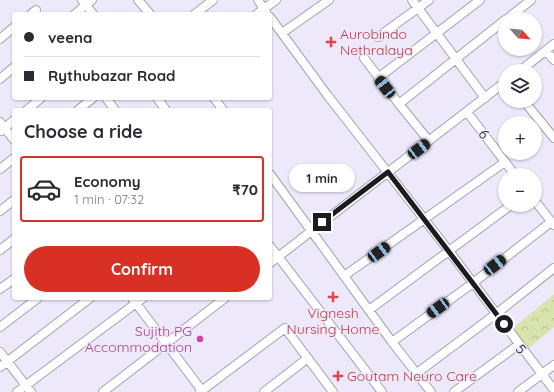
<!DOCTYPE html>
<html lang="en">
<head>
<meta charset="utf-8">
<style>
  body { margin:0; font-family:Quicksand,sans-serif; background:#f7f7f7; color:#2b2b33; height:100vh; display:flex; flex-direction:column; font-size:15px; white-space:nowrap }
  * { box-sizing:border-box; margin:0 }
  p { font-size:13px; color:#7c7c81 }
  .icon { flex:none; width:22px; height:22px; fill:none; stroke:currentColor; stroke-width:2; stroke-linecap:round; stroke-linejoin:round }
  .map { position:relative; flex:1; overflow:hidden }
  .side { position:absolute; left:12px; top:108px; width:260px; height:192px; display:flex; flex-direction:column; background:#fff; border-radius:4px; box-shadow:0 1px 3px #0004 }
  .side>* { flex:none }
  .banner { position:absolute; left:12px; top:12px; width:260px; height:88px; border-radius:4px; box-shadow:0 1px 3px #0004; display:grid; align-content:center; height:88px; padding:0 12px; background:#fff }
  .needle { width:26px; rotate:117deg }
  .buttons { position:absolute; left:498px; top:12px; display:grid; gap:8px }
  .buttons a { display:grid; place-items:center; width:44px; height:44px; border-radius:50%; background:#fff; box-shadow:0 1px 3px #0004; font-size:20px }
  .end { position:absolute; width:18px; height:18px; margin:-9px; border:5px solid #1d1b22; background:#fff; box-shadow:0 0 0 2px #fff }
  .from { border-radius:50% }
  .bubble { position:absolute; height:28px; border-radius:14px; background:#fff; box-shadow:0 1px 3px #0004; font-size:13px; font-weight:700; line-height:28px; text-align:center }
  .car { position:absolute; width:12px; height:24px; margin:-12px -6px; border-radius:5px; box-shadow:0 0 3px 1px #0007; background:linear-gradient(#222 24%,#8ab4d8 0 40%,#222 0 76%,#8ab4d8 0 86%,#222 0) }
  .banner b { display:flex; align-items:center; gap:14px; height:38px; font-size:15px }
  .banner b+b { border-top:1px solid #e1e1e2 }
  .banner i { width:10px; height:10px; background:#2b2b33 }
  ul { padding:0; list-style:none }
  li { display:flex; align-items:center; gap:12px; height:66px; margin:0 8px 6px; padding:0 4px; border:2px solid transparent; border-radius:4px }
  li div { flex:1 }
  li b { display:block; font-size:15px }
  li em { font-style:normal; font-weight:700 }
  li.on { border-color:#d93025 }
  li>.icon { width:36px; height:36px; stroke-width:1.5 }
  h2 { padding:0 12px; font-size:18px; line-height:48px }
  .action { display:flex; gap:8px; margin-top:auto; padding:8px 12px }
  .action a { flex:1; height:46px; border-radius:24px; background:#d93025; color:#fff; font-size:16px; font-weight:700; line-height:46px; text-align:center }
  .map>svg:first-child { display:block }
</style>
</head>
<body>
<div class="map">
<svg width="554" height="392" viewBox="0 0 554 392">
  <defs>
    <pattern id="park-crowns" width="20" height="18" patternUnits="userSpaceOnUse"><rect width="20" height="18" fill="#d8e3ad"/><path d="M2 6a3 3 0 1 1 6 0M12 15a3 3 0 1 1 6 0" fill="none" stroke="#b9c295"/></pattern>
  </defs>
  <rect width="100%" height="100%" fill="#ede9fa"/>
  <path fill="url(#park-crowns)" d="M 554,294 L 554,327 L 527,350 L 511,330 Z"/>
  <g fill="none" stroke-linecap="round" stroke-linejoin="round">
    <defs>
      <path id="minor" d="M 82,0 L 93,14
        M 138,0 L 150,14
        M 258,0 L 266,12
        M 412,0 L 485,98
        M 31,14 L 36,10
        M 75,14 L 92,0
        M 195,14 L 213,0
        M 257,14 L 276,0
        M 270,17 L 328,96 L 449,251 L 554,390
        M 507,19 L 531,0
        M 282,33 L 329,0
        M 378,37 L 429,0
        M 0,39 L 14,27
        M 546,51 L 554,60
        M 364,58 L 399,104 L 429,141
        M 520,71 L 554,44
        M 378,78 L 480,0
        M 0,79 L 14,67
        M 106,98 L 115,110
        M 157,98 L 166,110
        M 214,98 L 223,110
        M 524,101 L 554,138
        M 399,104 L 505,20
        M 27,110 L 41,98
        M 78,110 L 93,98
        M 467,112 L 515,175
        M 0,122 L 14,140
        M 1,131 L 14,120
        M 0,169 L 14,158
        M 270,174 L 392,342 L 431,392
        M 535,201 L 554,225
        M 0,211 L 14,200
        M 270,246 L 382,392
        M 0,250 L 14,239
        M 270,263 L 505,82
        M 344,276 L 505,162
        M 0,289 L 14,279
        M 132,298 L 203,392
        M 369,310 L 511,205
        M 0,327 L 38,298
        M 392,342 L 473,283 L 551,222
        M 0,352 L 31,392
        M 0,367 L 90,298
        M 417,373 L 496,314 L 554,268
        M 17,392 L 143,298
        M 103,392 L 225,298
        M 200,392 L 285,328 L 333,392
        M 264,392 L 308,358
        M 454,392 L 518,345
        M 518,392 L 554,365"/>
    </defs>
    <use href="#minor" stroke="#a4a0b0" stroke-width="10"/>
    <use href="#minor" stroke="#fff" stroke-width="8"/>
  </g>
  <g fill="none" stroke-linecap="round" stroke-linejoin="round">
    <path stroke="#1d1b22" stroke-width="5" d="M 322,222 L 388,172 L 504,324"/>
  </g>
  <g fill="#e0444e" stroke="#ede9fa" stroke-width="1.5">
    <path d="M329 36h4v4h4v4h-4v4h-4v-4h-4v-4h4z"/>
    <path d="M331 291h4v4h4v4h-4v4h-4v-4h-4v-4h4z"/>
    <path d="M336 370h4v4h4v4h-4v4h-4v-4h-4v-4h4z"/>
  </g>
  <circle fill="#d1479c" stroke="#ede9fa" stroke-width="1.5" cx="200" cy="339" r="4"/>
  <g text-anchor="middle" stroke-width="3" stroke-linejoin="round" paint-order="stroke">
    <g font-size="14" fill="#be3a42" stroke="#ede9fa" text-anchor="start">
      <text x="340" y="39">Aurobindo<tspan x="340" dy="16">Nethralaya</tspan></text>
      <text x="333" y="318" text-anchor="middle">Vignesh<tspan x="333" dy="16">Nursing Home</tspan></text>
      <text x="347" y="381">Goutam Neuro Care</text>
    </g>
    <g font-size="14" fill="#1d1b22" stroke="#ede9fa">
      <text transform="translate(484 134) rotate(53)" y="5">6</text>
      <text transform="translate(521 349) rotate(53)" y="5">5</text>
    </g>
    <g font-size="14" fill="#b23c85" stroke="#ede9fa" text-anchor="end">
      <text x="192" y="336">Sujith PG<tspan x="192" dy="16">Accommodation</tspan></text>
    </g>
  </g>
</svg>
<div class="buttons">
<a><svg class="needle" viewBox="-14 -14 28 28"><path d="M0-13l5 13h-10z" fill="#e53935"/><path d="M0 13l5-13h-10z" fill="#7c7c81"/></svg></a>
<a><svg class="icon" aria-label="layers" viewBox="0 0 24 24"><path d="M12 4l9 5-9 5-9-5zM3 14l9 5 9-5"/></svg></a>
<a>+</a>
<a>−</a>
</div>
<i class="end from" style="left:504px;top:324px"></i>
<i class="end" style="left:322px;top:222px"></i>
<div class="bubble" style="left:289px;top:164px;width:66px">1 min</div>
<i class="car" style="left:385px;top:87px;rotate:322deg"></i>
<i class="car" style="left:419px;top:149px;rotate:53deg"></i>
<i class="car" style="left:379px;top:252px;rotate:54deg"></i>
<i class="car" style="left:495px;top:265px;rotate:52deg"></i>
<i class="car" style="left:438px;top:308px;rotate:234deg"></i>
<div class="banner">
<b><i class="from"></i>veena</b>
<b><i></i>Rythubazar Road</b>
</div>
<section class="side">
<h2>Choose a ride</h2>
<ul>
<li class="on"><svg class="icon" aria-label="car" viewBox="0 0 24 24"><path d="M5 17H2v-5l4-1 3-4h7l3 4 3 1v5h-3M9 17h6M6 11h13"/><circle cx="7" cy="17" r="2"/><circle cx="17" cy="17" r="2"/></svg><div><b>Economy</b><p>1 min · 07:32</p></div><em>₹70</em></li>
</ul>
<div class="action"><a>Confirm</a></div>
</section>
</div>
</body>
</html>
